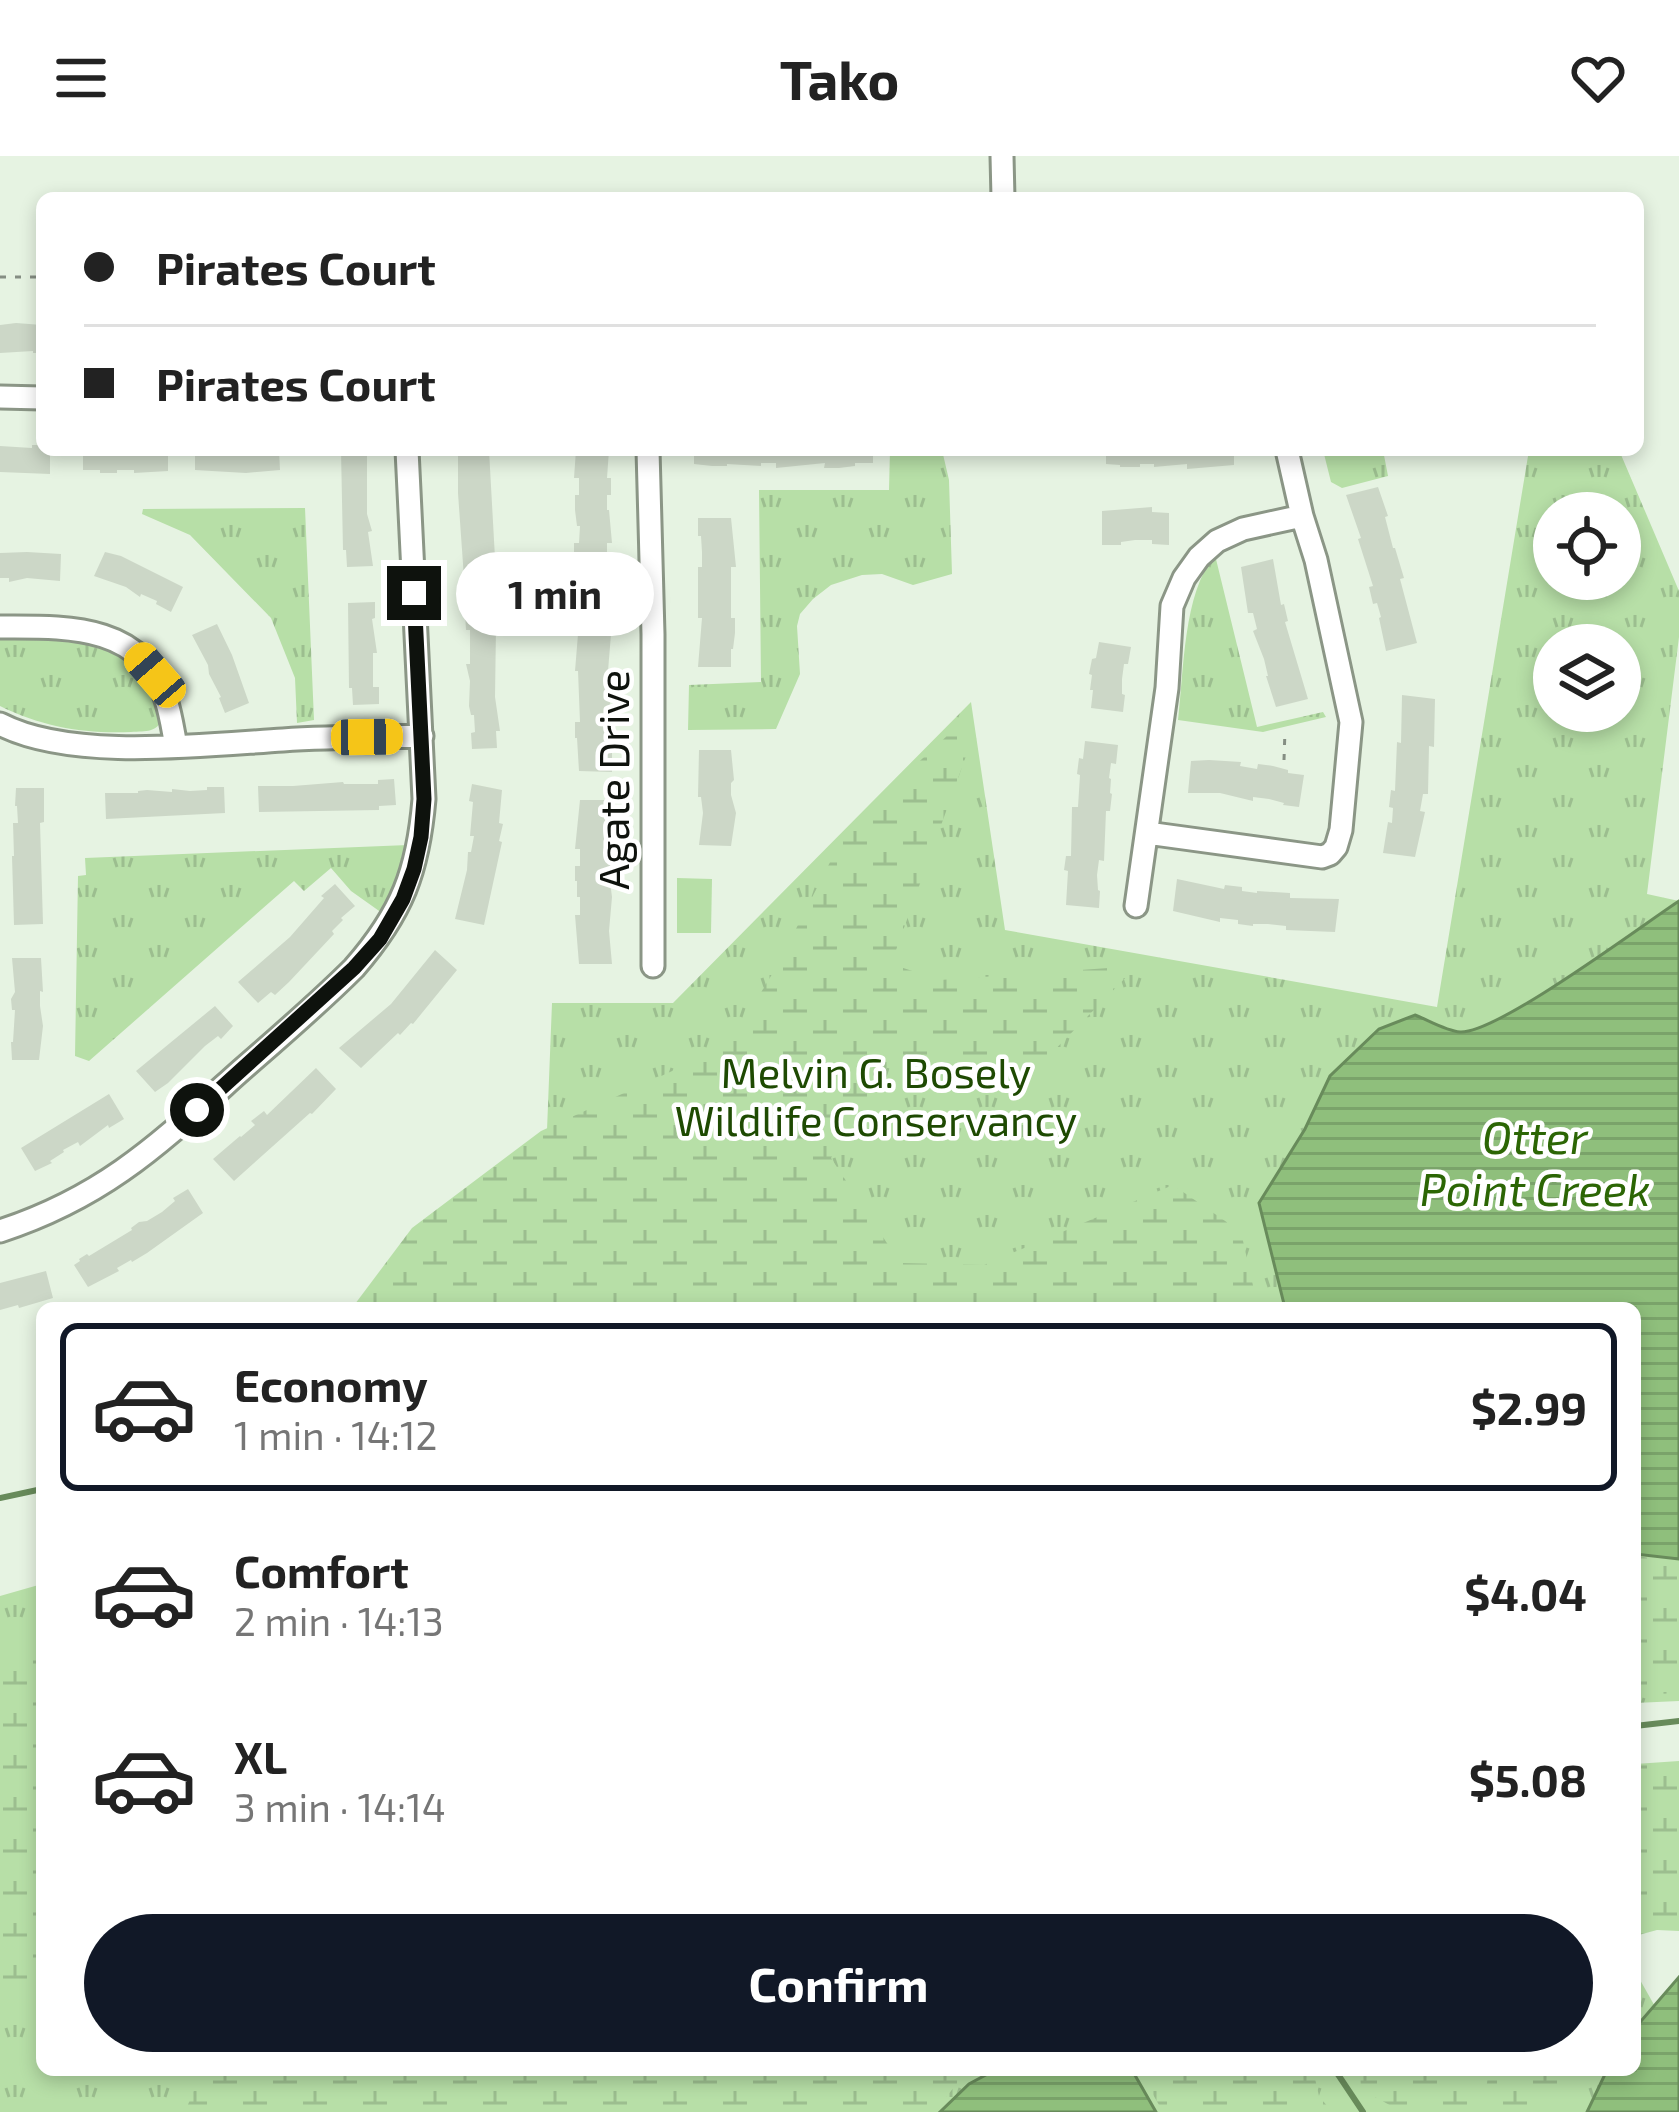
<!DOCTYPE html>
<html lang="en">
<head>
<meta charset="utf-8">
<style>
  body { margin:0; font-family:"Exo 2",sans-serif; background:#f6f6f6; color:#222; height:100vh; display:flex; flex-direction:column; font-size:45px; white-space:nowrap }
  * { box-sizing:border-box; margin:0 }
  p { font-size:39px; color:#767676 }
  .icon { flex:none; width:66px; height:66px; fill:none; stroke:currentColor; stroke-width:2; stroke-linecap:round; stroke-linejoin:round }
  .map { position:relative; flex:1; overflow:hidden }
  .panel { position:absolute; left:36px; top:1146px; width:1605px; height:774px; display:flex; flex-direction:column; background:#fff; border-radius:18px; box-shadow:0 6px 18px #0003 }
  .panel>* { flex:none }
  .top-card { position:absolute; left:36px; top:36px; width:1608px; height:264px; border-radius:18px; box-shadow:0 6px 18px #0003; display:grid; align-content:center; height:264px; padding:0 48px; background:#fff }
  .buttons { position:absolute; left:1533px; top:336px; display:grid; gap:24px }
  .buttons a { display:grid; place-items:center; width:108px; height:108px; border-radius:50%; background:#fff; box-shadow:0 6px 18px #0003; font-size:60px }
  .end { position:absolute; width:54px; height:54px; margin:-27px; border:15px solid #0e120d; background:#fff; box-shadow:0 0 0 6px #fff }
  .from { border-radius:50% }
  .bubble { position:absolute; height:84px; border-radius:42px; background:#fff; box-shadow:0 6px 18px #0003; font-size:39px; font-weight:700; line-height:84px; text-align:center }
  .car { position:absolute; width:36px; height:72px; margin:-36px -18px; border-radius:15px; box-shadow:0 0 9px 3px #0007; background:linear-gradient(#f5c518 24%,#345 0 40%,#f5c518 0 76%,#345 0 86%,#f5c518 0) }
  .top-card b { display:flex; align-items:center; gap:42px; height:114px; font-size:45px }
  .top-card b+b { border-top:3px solid #e0e0e0 }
  .top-card i { width:30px; height:30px; background:#222 }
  ul { padding:21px 0 0; list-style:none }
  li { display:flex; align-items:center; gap:36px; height:168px; margin:0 24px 18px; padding:0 24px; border:6px solid transparent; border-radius:18px }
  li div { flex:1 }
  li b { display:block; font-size:45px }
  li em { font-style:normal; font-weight:700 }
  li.active { border-color:#111827 }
  li>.icon { width:108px; height:108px; stroke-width:1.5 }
  .button { display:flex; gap:24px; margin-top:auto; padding:24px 48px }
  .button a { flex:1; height:138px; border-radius:72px; background:#111827; color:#fff; font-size:48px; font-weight:700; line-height:138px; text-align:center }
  header { display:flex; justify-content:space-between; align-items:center; height:156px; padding:0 48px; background:#fff; font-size:54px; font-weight:700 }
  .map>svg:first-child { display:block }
</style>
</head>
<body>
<header><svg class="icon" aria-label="menu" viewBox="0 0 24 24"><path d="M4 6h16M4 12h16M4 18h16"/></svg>Tako<svg class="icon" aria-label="heart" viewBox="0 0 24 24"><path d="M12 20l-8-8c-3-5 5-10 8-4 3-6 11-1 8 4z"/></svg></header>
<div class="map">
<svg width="1679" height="1956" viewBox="0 0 1679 1956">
  <defs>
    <pattern id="grass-tufts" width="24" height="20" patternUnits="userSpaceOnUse" patternTransform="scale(3)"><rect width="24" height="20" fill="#b7dfa7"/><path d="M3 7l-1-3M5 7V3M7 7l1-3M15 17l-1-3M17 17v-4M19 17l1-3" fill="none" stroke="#9cbe8f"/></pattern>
    <pattern id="wetland-marsh" width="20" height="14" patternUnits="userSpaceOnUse" patternTransform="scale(3)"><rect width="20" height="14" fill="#b7dfa7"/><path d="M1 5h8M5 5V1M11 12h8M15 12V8" fill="none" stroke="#9cbe8f"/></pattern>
    <pattern id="water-rules" width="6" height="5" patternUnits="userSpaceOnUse" patternTransform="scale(3)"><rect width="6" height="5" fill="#8fbf7c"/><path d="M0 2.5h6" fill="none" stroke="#7aa36a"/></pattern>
  </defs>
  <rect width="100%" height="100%" fill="#e6f3e2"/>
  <path fill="url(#grass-tufts)" fill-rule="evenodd" d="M 890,294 L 942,294 L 949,324 L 952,418 L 913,429 L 882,418 L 862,419 L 831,429 L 813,443 L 800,458 L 797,470 L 800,518 L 776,573 L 688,574 L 689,529 L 761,526 L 759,334 L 889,334 Z
    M 1323,294 L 1383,294 L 1388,320 L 1342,332 L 1331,326 Z
    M 1529,294 L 1619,294 L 1679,435 L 1679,481 L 1647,738 L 1679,745 L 1679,1545 L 1635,1547 L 1635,1152 L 540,1152 L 552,847 L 673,847 L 971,546 L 1005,774 L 1437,851 ZM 1554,357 L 1620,357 L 1620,423 L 1554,423 ZM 1554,489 L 1620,489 L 1620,555 L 1554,555 Z
    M 305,352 L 314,564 L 297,567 L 295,522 L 271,462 L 190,379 L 142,358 L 143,353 Z
    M 1215,399 L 1257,571 L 1323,556 L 1326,561 L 1263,576 L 1178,564 C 1184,515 1183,437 1215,399 Z
    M 0,480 L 77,480 L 106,487 L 146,517 L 163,562 C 156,577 147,575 131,576 C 84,578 43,571 0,550 Z
    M 408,689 L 399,721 L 382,757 L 351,735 L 331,712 L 304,735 L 294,725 L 89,905 L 75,900 L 78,720 L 86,719 L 85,702 Z
    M 42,1428 L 42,1914 L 1635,1914 L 1635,1815 L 1679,1893 L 1679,1956 L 0,1956 L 0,1440 Z"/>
  <path fill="url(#wetland-marsh)" d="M 960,568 L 970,589 L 891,808 L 940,824 L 1137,810 L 1032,917 L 887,912 L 831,1002 L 900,1107 L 984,1109 L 1173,1029 L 1241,1076 L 1258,1152 L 352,1152 L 412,1072 L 541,975 L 729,889 L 777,810 L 848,671 Z
    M 1635,1399 L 1679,1409 L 1679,1537 L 1635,1539 Z
    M 42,1485 L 42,1820 L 8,1856 L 0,1859 L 0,1496 Z
    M 1679,1605 L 1679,1775 L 1657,1774 L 1635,1780 L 1635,1608 Z
    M 202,1914 L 968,1914 L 934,1956 L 185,1956 Z
    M 1139,1914 L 1313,1914 L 1319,1940 L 1332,1956 L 1163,1956 Z
    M 1360,1914 L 1470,1914 L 1468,1955 L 1483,1953 L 1489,1914 L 1563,1914 L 1554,1956 L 1402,1956 L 1361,1933 Z"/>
  <path fill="#b7dfa7" d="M 677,722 L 712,723 L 711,777 L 677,777 Z"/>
  <path fill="url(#water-rules)" stroke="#688b5b" stroke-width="3" d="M 1679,745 L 1679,1403 L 1635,1398 L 1635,1152 L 1285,1152 L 1259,1047 L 1305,973 L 1330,920 L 1379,873 L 1415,859 C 1428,864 1446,875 1460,876 C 1497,878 1641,770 1679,745 Z
    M 1679,1821 L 1679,1956 L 1587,1956 L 1607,1914 L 1635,1914 L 1635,1872 Z
    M 995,1914 L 1132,1914 L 1156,1956 L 940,1956 L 969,1928 Z"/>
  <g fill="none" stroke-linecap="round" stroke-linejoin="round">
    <path stroke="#688b5b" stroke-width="6" d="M 0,1342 L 42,1333
      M 1635,1570 L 1679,1565
      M 1335,1914 L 1363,1956"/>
  </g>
  <path fill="#ccd7c7" d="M 16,167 L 42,169 L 42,197 L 33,197 L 33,195 L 0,197 L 0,169 Z
    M 32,289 L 42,289 L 42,294 L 50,294 L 50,318 L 0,316 L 0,290 L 32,292 Z
    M 83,294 L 168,294 L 168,315 L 134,317 L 134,314 L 117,314 L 117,317 L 100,317 L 100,314 L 83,314 Z
    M 195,294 L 279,294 L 280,314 L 246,317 L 195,314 Z
    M 341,294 L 367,294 L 367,358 L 372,375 L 368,376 L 373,410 L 347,411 L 346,394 L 343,394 Z
    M 458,294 L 489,294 L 496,420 L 464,422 L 458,337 Z
    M 576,294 L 609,294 L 607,322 L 611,322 L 611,339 L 607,339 L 607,354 L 609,354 L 612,387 L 607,387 L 607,404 L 609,403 L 609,418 L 611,418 L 611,437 L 579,436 L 577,404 L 574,404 L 574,387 L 579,387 L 580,370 L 577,370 L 575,354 L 575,339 L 579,339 L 579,322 L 574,322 Z
    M 694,294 L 873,294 L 873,307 L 855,307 L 855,310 L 839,312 L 824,312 L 825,307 L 776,312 L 776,307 L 761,307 L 761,310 L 727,308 L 727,310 L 712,310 L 694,308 Z
    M 1106,294 L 1234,294 L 1234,309 L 1187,313 L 1187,308 L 1154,311 L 1154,308 L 1140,308 L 1140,311 L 1120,311 L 1120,309 L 1106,308 Z
    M 1378,331 L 1388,360 L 1385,361 L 1393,392 L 1395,392 L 1404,422 L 1400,423 L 1417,487 L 1386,495 L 1379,462 L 1381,461 L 1377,447 L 1373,448 L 1369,431 L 1373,430 L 1358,383 L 1361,382 L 1346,339 Z
    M 1152,351 L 1152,356 L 1169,357 L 1169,389 L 1152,388 L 1152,384 L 1135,384 L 1121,386 L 1121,389 L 1102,389 L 1102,355 Z
    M 698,362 L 731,362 L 736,411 L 731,411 L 731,462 L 735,462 L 735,477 L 733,493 L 731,493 L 731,511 L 698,511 L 702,462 L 698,462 L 698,411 L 702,411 L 702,396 L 701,380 L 698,380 Z
    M 27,396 L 61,398 L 60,425 L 27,422 L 9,426 L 9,422 L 0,422 L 0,397 Z
    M 105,396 L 121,400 L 183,431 L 171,456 L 156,448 L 157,445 L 141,438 L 140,441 L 126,431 L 94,420 Z
    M 1273,403 L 1281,449 L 1284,448 L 1288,465 L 1285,466 L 1308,543 L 1276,551 L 1266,520 L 1268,520 L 1264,503 L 1253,475 L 1257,473 L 1253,457 L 1248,457 L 1241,411 Z
    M 375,446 L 375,462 L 372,463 L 377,497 L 373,497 L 373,531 L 379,531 L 379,548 L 353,549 L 352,532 L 349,532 L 348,447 Z
    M 491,456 L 492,472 L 496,472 L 495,541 L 500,575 L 496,575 L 497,592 L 472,593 L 471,577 L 475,576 L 474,559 L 471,559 L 469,550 L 470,525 L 466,508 L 470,508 L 470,474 L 466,474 L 465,457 Z
    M 579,466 L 612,466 L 608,515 L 612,515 L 610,549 L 612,566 L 608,566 L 608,582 L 609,597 L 612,597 L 612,616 L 579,615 L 577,582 L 575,582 L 575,566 L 580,566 L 578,515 L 575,515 Z
    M 217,468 L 232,499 L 249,547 L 225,557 L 219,542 L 221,541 L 209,518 L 208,509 L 192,479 Z
    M 1099,486 L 1131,491 L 1128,508 L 1124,508 L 1122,523 L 1122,538 L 1125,539 L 1123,556 L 1091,552 L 1093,534 L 1090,534 L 1092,519 L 1089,518 L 1092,503 L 1096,502 Z
    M 1402,539 L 1435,543 L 1434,591 L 1429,590 L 1428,638 L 1423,638 L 1420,655 L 1425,656 L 1415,701 L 1383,697 L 1388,666 L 1392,667 L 1393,652 L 1389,651 L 1391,634 L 1395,635 L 1397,586 L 1401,587 Z
    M 1085,585 L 1118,589 L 1116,608 L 1111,607 L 1109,622 L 1111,623 L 1110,637 L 1112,638 L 1110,655 L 1106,655 L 1104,705 L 1099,704 L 1097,719 L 1098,734 L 1100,735 L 1099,752 L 1066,749 L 1068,715 L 1064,714 L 1066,700 L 1071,700 L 1072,651 L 1078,651 L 1080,619 L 1077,618 L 1079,602 L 1083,603 Z
    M 699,594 L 731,594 L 734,624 L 731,627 L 731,639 L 736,657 L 731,690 L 699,689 L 703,657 L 701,641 L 698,641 Z
    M 1209,604 L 1241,606 L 1240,610 L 1257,613 L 1258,608 L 1273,610 L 1288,614 L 1288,617 L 1304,619 L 1299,651 L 1283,649 L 1284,647 L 1269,643 L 1253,641 L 1253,645 L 1220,637 L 1188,637 L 1191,605 Z
    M 394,623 L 396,649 L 379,650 L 379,654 L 259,656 L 258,630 L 293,630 L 343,626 L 344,628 L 378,628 L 378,624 Z
    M 472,628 L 502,634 L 499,667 L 503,668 L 499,685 L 502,686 L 484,769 L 455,763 L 467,714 L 468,696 L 471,696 L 474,680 L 470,680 L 473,646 L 469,645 Z
    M 207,631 L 224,631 L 225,657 L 106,663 L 105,637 L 138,637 L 138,635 L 147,634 L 172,636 L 172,633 L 190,635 L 207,634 Z
    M 16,632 L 44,632 L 44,666 L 40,667 L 43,768 L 14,769 L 12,700 L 14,700 L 13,667 L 18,667 L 17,650 L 15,650 Z
    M 580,644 L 612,644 L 608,693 L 612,693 L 608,726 L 610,726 L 612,741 L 609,775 L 612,808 L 579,808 L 575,759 L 580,759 L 580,741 L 577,741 L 577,725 L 575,725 L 575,710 L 580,710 L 580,693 L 575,693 Z
    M 1177,723 L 1224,733 L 1225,729 L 1242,731 L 1242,735 L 1257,737 L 1257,735 L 1290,737 L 1290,742 L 1339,743 L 1335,776 L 1286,774 L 1286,770 L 1268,768 L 1253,768 L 1253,770 L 1238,768 L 1238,764 L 1220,762 L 1220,766 L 1173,755 Z
    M 335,728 L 355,750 L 341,762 L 343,764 L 332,775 L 334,778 L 289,826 L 275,839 L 271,836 L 258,847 L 238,826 L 290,781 L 324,742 L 321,740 Z
    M 435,794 L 457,814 L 413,868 L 411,867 L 400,879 L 398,877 L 361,912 L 339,892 L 391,848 Z
    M 12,802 L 41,802 L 43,836 L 40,835 L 40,850 L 43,870 L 39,904 L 12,904 L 11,886 L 13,886 L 15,854 L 12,854 L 11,843 L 15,836 Z
    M 215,850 L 233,870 L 221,883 L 218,880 L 205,890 L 168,927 L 155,936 L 136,915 Z
    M 316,912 L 336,933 L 312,958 L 310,957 L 234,1025 L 213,1003 L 240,980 L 241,981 L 255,969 L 251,965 L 264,955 L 267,959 Z
    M 109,938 L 124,963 L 109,972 L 108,969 L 80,990 L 78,986 L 63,994 L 64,996 L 50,1005 L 52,1007 L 35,1015 L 21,992 Z
    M 188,1033 L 203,1057 L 147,1097 L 132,1106 L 131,1104 L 117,1112 L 119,1115 L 88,1131 L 74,1109 L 80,1105 L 79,1103 L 87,1098 L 89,1100 L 132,1074 L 131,1072 L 139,1066 L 147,1065 L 162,1056 L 175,1045 L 173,1042 Z
    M 46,1115 L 53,1142 L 19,1152 L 18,1149 L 0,1154 L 0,1127 Z"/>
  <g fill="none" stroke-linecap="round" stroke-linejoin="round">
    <defs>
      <path id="street" d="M 1002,0 L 1003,42
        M 0,241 L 42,242
        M 648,294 L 653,478 L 653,810
        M 0,471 C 65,471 143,467 166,544 C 171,559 173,575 176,590
        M 0,568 C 71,605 203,589 283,584 C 329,581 375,581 422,580
        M 1147,677 L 1322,701 L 1330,698 L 1336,691 L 1341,674 L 1351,566 L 1316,404 L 1302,360 L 1287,294
        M 1136,750 L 1167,532 L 1172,450 L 1184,422 L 1199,401 L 1217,385 L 1243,373 L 1302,360
        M 0,1075 C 104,1041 158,989 237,918 C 277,883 317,849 354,812 C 402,757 418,715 424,643 L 407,294"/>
    </defs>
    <use href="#street" stroke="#8b9686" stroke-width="27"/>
    <path stroke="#858e83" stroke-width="3" stroke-dasharray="6 9" stroke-linecap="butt" d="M 0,121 L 42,121
      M 1284,604 L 1285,574"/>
    <use href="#street" stroke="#fff" stroke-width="21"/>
  </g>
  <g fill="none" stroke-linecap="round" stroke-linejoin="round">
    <path stroke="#0e120d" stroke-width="15" d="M 197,954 L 354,812 L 380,783 L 403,743 L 414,713 L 421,681 L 424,643 L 414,437"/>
  </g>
  <g text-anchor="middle" stroke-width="9" stroke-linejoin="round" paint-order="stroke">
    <g font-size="42" fill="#0e120d" stroke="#fff">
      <text transform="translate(614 624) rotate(-90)" y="15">Agate Drive</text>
    </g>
    <g font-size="42" fill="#1e4a02" stroke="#fff">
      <text x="876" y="932">Melvin G. Bosely<tspan x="876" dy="48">Wildlife Conservancy</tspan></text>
    </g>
    <g font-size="45" font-style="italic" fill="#2c6605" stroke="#fff">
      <text x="1535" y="998">Otter<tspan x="1535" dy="52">Point Creek</tspan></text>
    </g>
  </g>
</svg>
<div class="buttons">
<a><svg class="icon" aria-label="locate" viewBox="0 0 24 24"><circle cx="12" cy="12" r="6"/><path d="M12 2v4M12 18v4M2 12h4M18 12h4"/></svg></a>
<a><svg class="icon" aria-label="layers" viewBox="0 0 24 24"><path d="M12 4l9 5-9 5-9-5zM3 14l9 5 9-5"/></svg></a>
</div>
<i class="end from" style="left:197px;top:954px"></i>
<i class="end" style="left:414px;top:437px"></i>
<div class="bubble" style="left:456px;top:396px;width:198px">1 min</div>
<i class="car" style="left:155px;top:519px;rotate:319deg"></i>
<i class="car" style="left:367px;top:581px;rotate:89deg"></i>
<div class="top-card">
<b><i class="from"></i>Pirates Court</b>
<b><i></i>Pirates Court</b>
</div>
<section class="panel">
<ul>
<li class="active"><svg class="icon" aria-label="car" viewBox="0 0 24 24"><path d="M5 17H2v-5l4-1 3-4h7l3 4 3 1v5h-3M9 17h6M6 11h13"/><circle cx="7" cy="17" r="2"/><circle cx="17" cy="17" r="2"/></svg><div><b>Economy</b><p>1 min · 14:12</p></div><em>$2.99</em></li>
<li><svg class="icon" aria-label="car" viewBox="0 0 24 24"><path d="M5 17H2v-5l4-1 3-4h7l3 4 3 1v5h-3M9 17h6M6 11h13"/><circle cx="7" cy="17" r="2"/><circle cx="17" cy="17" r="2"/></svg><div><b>Comfort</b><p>2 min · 14:13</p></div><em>$4.04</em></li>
<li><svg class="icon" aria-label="car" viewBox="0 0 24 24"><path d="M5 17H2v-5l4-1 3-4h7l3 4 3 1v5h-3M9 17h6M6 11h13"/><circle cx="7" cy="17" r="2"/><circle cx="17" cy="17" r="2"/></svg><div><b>XL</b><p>3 min · 14:14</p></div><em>$5.08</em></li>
</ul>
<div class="button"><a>Confirm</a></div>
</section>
</div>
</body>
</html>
